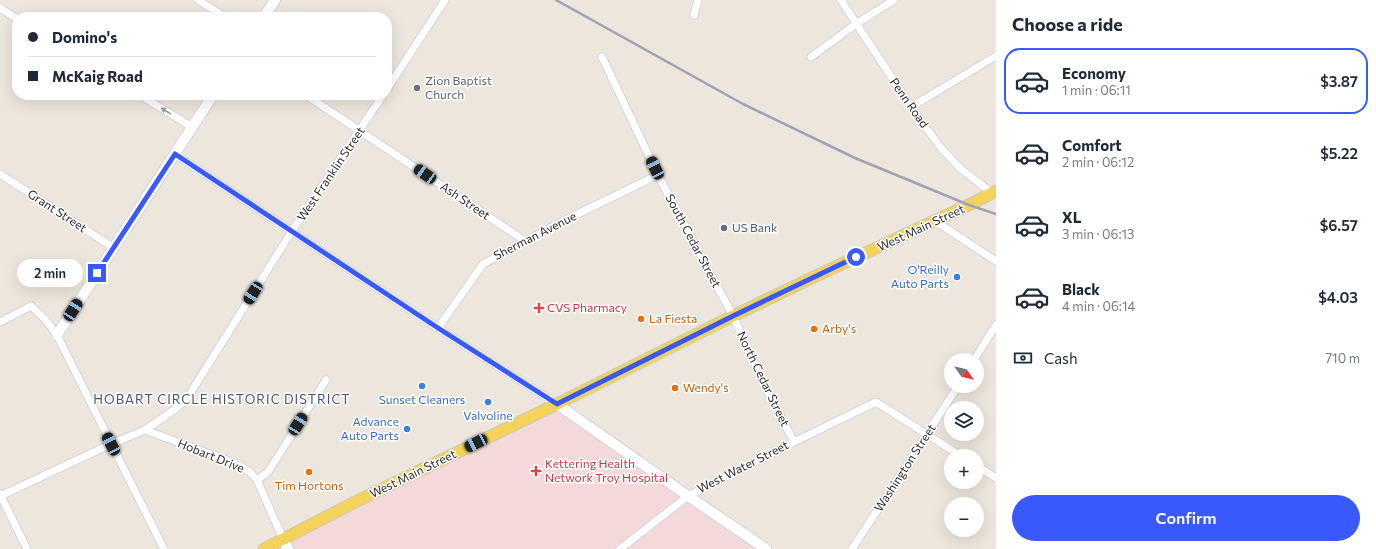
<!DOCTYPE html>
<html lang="en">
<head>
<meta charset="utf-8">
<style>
  body { margin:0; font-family:Commissioner,sans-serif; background:#f6f6f7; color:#1f2937; height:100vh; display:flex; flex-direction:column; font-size:15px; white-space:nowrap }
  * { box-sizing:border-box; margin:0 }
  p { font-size:13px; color:#747a83 }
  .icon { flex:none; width:22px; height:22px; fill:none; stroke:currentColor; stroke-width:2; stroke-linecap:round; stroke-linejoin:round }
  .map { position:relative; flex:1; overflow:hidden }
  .panel { display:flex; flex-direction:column; background:#fff; width:380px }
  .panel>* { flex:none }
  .top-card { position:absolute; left:12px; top:12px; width:380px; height:88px; border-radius:16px; box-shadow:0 4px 16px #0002; display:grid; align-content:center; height:88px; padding:0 16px; background:#fff }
  .needle { width:26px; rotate:124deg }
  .tools { position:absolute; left:944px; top:353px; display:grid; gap:8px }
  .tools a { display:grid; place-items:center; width:40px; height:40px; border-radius:50%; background:#fff; box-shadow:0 4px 16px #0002; font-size:20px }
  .end { position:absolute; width:18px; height:18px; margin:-9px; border:5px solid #3959fc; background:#fff; box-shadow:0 0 0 2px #fff }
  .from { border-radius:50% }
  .bubble { position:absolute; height:28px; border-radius:14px; background:#fff; box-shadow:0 4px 16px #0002; font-size:13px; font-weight:600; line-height:28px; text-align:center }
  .car { position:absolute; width:12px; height:24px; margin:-12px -6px; border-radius:5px; box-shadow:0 0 3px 1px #0007; background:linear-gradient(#222 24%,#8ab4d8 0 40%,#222 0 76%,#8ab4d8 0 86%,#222 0) }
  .top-card b { display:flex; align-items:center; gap:14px; height:38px; font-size:15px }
  .top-card b+b { border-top:1px solid #e0e1e3 }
  .top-card i { width:10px; height:10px; background:#1f2937 }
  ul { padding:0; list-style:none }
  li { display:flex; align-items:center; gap:12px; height:66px; margin:0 8px 6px; padding:0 8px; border:2px solid transparent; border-radius:16px }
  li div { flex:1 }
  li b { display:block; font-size:15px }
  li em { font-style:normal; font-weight:600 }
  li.selected { border-color:#3959fc }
  li>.icon { width:36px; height:36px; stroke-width:1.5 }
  h2 { padding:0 16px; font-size:18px; line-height:48px }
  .pay { display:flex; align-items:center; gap:10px; height:44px; padding:0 16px; font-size:15px }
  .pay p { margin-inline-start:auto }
  .cta { display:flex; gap:8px; margin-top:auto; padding:8px 16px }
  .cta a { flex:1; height:46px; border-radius:24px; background:#3959fc; color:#fff; font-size:16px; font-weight:600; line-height:46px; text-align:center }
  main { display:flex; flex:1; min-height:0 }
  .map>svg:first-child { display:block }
</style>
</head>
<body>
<main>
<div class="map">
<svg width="996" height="549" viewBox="0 0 996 549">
  <rect width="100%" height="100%" fill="#ede6dc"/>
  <path fill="#f3d9da" d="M 557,404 L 766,549 L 288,549 L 283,539 Z"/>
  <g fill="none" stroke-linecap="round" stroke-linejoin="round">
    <defs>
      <path id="street" d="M 198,0 L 225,17
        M 841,0 L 911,107 L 941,148 L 961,169 L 992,193
        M 0,8 L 17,19
        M 694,15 L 698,0
        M 602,57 L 658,175 L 733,316 L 764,384 L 794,442
        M 811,57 L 856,24 L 894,0
        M 387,89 L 445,0
        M 140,95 L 192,127
        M 306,95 L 525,241
        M 911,107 L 996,56
        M 175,154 L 438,328 L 557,404
        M 0,174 L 114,248
        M 935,221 L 996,261
        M 0,322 L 31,306 L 45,319 L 57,335 L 164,549
        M 438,328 L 483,264 L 563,221 L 658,175
        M 974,360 L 996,325
        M 145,430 L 237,464 L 250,472 L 257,480 L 283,539
        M 977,466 L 996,478
        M 257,480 L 268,472 L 326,380
        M 0,494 L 27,549
        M 0,496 L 111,444 L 145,430 L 174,410 L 186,400 L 292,231 L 383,95
        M 620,549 L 688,496 L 794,442 L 876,402 L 961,456
        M 852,549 L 958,386"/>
      <path id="secondary" d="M 264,17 L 275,0
        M 57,335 L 213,95
        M 557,404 L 688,496 L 766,549
        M 283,539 L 288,549"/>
      <path id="primary" d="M 264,549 L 357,501 L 557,404 L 733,316 L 818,275 L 969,205 L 996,191"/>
    </defs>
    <use href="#street" stroke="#d1d4e3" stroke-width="9"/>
    <use href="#secondary" stroke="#d1d4e3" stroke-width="12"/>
    <use href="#primary" stroke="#c8c8c8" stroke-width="13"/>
    <use href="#street" stroke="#fff" stroke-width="7"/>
    <use href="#secondary" stroke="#fff" stroke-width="10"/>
    <use href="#primary" stroke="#f3d35b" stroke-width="11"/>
    <path stroke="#9fa1b5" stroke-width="2.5" d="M 556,0 L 743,104 L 855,158 L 969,205 L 996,214"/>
  </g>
  <defs><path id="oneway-solid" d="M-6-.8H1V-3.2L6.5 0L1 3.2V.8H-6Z"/></defs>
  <use fill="#9f9f9f" href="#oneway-solid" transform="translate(166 111) rotate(-148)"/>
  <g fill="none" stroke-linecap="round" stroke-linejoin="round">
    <path stroke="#3959fc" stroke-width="5" d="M 97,273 L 175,154 L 438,328 L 557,404 L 733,316 L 856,257"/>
  </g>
  <circle fill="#6b7280" stroke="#fff" stroke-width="1.5" cx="417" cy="88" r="4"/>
  <circle fill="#5c6f8a" stroke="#fff" stroke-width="1.5" cx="724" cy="228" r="4"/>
  <g fill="#3f7fe0" stroke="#fff" stroke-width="1.5">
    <circle cx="957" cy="277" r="4"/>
    <circle cx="422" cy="386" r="4"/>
    <circle cx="488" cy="402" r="4"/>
    <circle cx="407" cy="429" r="4"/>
  </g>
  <g fill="#e0444e" stroke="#fff" stroke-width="1.5">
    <path d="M537 302h4v4h4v4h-4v4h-4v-4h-4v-4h4z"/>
    <path d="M534 465h4v4h4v4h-4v4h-4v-4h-4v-4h4z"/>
  </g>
  <g fill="#e8710a" stroke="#fff" stroke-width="1.5">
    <circle cx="641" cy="319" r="4"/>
    <circle cx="814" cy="329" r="4"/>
    <circle cx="675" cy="388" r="4"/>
    <circle cx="309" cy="472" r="4"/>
  </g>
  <g text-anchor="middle" stroke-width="3" stroke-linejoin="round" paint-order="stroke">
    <g font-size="12" fill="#5b616d" stroke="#fff" text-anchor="start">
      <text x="425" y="85">Zion Baptist<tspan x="425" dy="14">Church</tspan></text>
    </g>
    <g font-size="12" fill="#2a2a2a" stroke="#fff">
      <text transform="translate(909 103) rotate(55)" y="4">Penn Road</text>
      <text transform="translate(331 174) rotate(-56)" y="4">West Franklin Street</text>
      <text transform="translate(465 201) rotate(34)" y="4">Ash Street</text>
      <text transform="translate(57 211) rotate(33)" y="4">Grant Street</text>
      <text transform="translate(921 228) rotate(-25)" y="4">West Main Street</text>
      <text transform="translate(535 236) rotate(-27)" y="4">Sherman Avenue</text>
      <text transform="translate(693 241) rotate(62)" y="4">South Cedar Street</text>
      <text transform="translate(763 379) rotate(64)" y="4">North Cedar Street</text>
      <text transform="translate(211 456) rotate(22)" y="4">Hobart Drive</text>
      <text transform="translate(743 467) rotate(-27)" y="4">West Water Street</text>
      <text transform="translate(905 468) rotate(-57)" y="4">Washington Street</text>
      <text transform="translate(413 474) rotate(-26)" y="4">West Main Street</text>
    </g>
    <g font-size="12" fill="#4e5e75" stroke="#fff" text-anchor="start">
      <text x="732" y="232">US Bank</text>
    </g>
    <g font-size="12" fill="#366cbe" stroke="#fff" text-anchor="end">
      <text x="949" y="274">O'Reilly<tspan x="949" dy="14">Auto Parts</tspan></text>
      <text x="422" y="404" text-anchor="middle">Sunset Cleaners</text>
      <text x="488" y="420" text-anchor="middle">Valvoline</text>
      <text x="399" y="426">Advance<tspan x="399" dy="14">Auto Parts</tspan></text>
    </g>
    <g font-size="12" fill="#be3a42" stroke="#fff" text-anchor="start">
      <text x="547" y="312">CVS Pharmacy</text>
      <text x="545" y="468">Kettering Health<tspan x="545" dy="14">Network Troy Hospital</tspan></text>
    </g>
    <g font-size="12" fill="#c56008" stroke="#fff" text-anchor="start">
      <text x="649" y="323">La Fiesta</text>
      <text x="822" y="333">Arby's</text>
      <text x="683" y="392">Wendy's</text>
      <text x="309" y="490" text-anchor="middle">Tim Hortons</text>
    </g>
    <g font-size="13" letter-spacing="1" fill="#4a527c" stroke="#fff">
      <text x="222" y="404">HOBART CIRCLE HISTORIC DISTRICT</text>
    </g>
  </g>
</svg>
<div class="tools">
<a><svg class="needle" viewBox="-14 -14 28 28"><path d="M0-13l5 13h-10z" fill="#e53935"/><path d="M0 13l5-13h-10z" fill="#747a83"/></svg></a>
<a><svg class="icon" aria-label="layers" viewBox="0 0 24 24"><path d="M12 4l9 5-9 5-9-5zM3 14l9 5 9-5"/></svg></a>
<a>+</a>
<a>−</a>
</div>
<i class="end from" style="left:856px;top:257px"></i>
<i class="end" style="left:97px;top:273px"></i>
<div class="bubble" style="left:17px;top:259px;width:66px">2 min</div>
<i class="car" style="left:655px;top:168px;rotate:334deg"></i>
<i class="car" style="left:425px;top:174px;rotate:304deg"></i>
<i class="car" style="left:253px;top:293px;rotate:212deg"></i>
<i class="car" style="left:73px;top:310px;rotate:33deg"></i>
<i class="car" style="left:298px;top:424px;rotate:32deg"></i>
<i class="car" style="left:476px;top:443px;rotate:244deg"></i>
<i class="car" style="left:111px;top:444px;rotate:333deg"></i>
<div class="top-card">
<b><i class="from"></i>Domino's</b>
<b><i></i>McKaig Road</b>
</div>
</div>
<section class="panel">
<h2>Choose a ride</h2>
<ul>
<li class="selected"><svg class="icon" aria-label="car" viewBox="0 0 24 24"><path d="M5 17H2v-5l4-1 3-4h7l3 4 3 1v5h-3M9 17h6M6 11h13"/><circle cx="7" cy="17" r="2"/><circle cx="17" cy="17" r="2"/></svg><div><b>Economy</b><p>1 min · 06:11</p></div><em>$3.87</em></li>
<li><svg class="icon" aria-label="car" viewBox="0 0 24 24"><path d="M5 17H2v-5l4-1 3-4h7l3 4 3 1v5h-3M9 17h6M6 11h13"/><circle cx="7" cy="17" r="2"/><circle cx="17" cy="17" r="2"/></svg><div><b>Comfort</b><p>2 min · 06:12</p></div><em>$5.22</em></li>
<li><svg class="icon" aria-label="car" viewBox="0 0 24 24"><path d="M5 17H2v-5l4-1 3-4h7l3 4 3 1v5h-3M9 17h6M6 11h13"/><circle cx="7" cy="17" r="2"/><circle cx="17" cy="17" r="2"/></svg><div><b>XL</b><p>3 min · 06:13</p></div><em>$6.57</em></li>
<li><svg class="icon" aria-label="car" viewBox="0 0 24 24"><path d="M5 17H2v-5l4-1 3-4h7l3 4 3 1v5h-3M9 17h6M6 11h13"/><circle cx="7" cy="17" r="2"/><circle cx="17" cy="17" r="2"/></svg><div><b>Black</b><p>4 min · 06:14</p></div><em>$4.03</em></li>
</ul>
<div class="pay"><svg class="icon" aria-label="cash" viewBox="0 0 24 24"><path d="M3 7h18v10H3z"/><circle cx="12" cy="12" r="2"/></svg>Cash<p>710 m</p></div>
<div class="cta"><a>Confirm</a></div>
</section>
</main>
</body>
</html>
